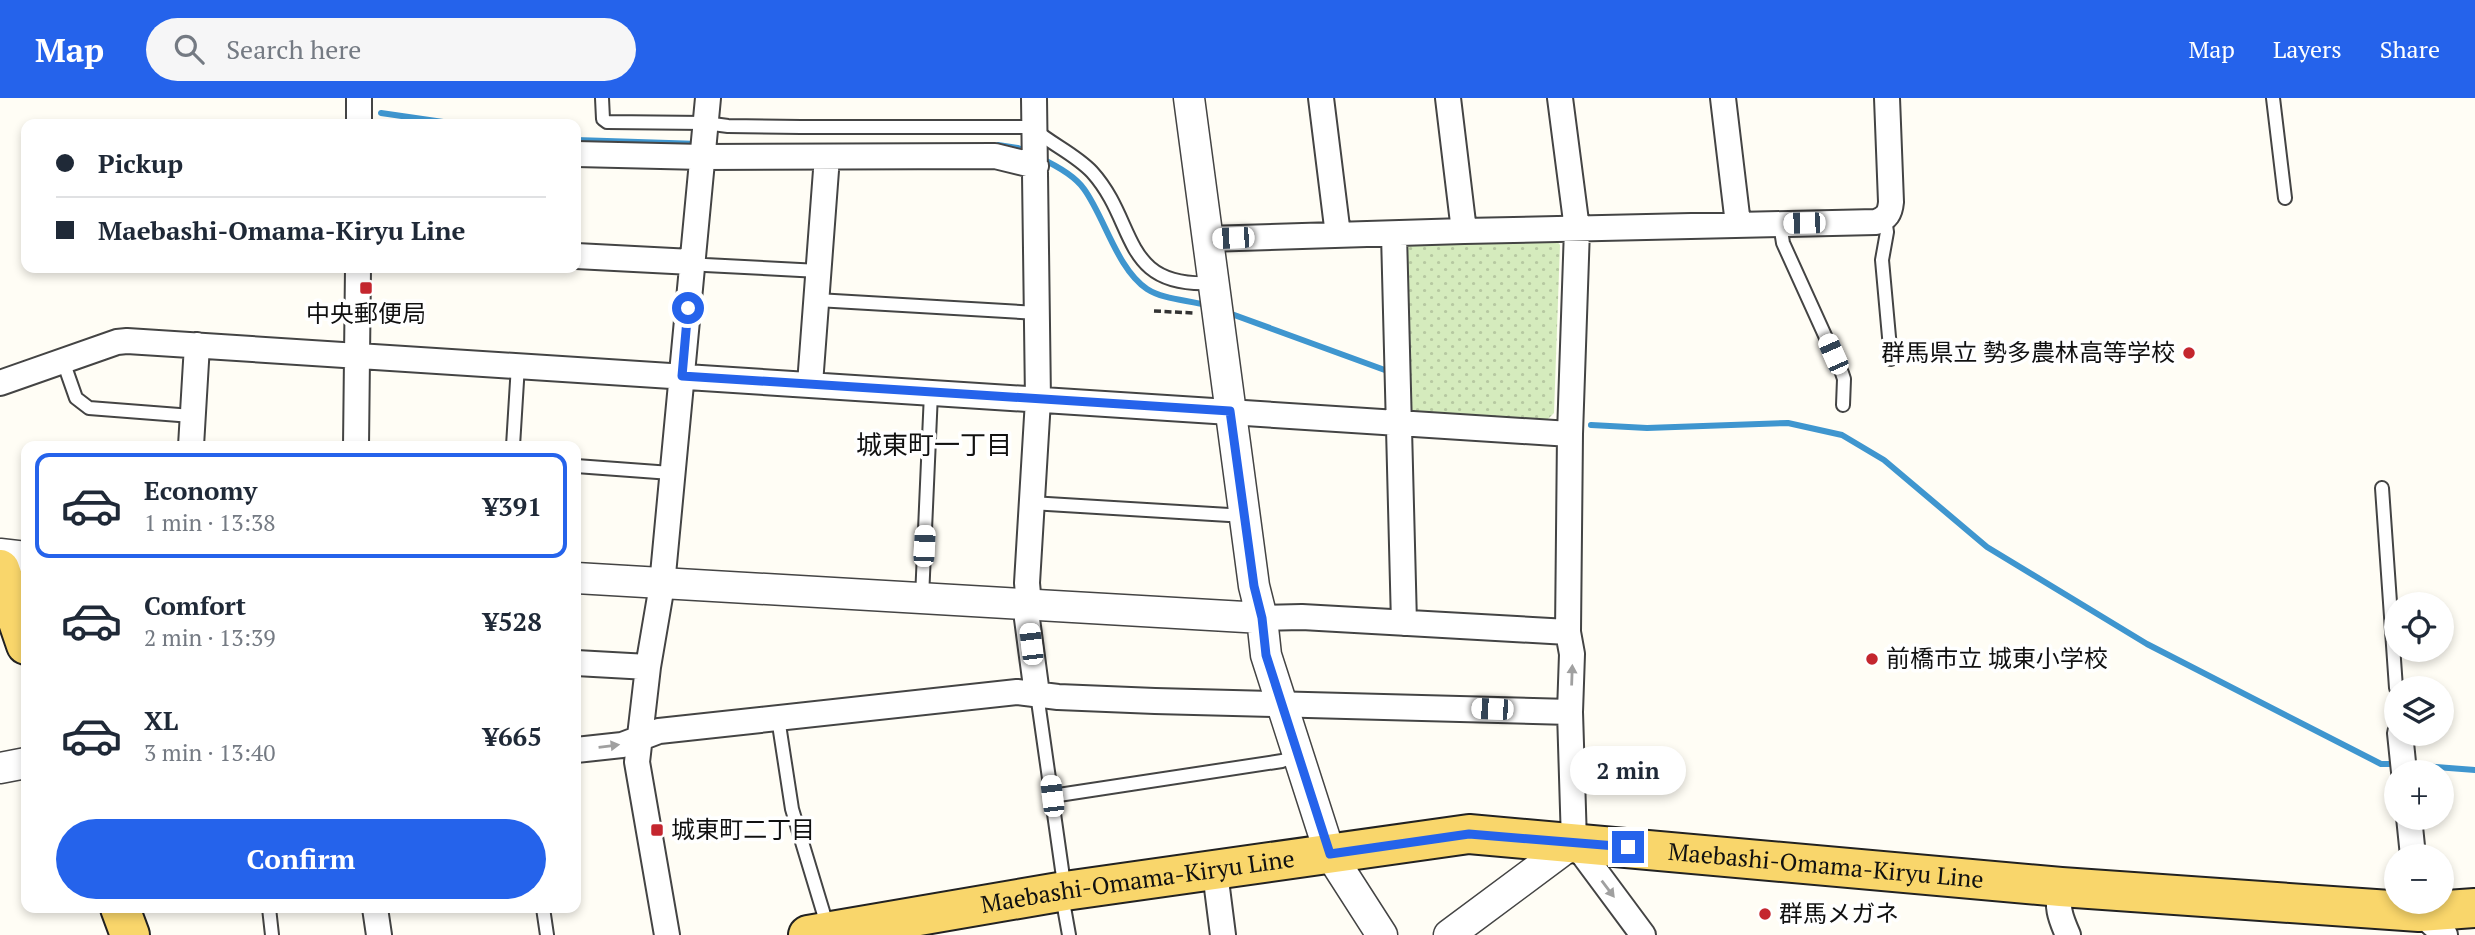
<!DOCTYPE html>
<html lang="en">
<head>
<meta charset="utf-8">
<style>
  body { margin:0; font-family:"PT Serif","Noto Sans JP",serif; background:#f6f6f7; color:#1f2937; height:100vh; display:flex; flex-direction:column; font-size:26px; white-space:nowrap }
  * { box-sizing:border-box; margin:0 }
  p { font-size:23px; color:#747a83 }
  .icon { flex:none; width:38px; height:38px; fill:none; stroke:currentColor; stroke-width:2; stroke-linecap:round; stroke-linejoin:round }
  .map { position:relative; flex:1; overflow:hidden }
  .side { position:absolute; left:21px; top:343px; width:560px; height:472px; display:flex; flex-direction:column; background:#fff; border-radius:14px; box-shadow:0 4px 10px #0003 }
  .side>* { flex:none }
  .hud { position:absolute; left:21px; top:21px; width:560px; height:154px; border-radius:14px; box-shadow:0 4px 10px #0003; display:grid; align-content:center; height:154px; padding:0 35px; background:#fff }
  .fabs { position:absolute; left:2384px; top:494px; display:grid; gap:14px }
  .fabs a { display:grid; place-items:center; width:70px; height:70px; border-radius:50%; background:#fff; box-shadow:0 4px 10px #0003; font-size:35px }
  .end { position:absolute; width:32px; height:32px; margin:-16px; border:9px solid #2563eb; background:#fff; box-shadow:0 0 0 4px #fff }
  .from { border-radius:50% }
  .bubble { position:absolute; height:49px; border-radius:24px; background:#fff; box-shadow:0 4px 10px #0003; font-size:23px; font-weight:700; line-height:49px; text-align:center }
  .car { position:absolute; width:21px; height:42px; margin:-21px -10px; border-radius:9px; box-shadow:0 0 5px 2px #0007; background:linear-gradient(#fff 24%,#345 0 40%,#fff 0 76%,#345 0 86%,#fff 0) }
  .hud b { display:flex; align-items:center; gap:24px; height:66px; font-size:26px }
  .hud b+b { border-top:2px solid #e0e1e3 }
  .hud i { width:18px; height:18px; background:#1f2937 }
  ul { padding:12px 0 0; list-style:none }
  li { display:flex; align-items:center; gap:21px; height:105px; margin:0 14px 10px; padding:0 21px; border:4px solid transparent; border-radius:14px }
  li div { flex:1 }
  li b { display:block; font-size:26px }
  li em { font-style:normal; font-weight:700 }
  li.active { border-color:#2563eb }
  li>.icon { width:63px; height:63px; stroke-width:1.5 }
  .primary-button { display:flex; gap:14px; margin-top:auto; padding:14px 35px }
  .primary-button a { flex:1; height:80px; border-radius:42px; background:#2563eb; color:#fff; font-size:28px; font-weight:700; line-height:80px; text-align:center }
  header { display:flex; align-items:center; gap:42px; box-sizing:border-box; height:98px; padding:0 35px; background:#2563eb; color:#fff }
  header strong { font-size:33px }
  nav { display:flex; gap:38px; margin-inline-start:auto; font-size:24px }
  .search { width:490px; height:63px; background:#f6f6f7; display:flex; align-items:center; gap:18px; box-sizing:border-box; padding:0 24px; border-radius:38px; color:#747a83; font-size:26px }
  .map>svg:first-child { display:block }
</style>
</head>
<body>
<header>
<strong>Map</strong>
<div class="search"><svg class="icon" aria-label="search" viewBox="0 0 24 24"><circle cx="10" cy="10" r="6"/><path d="M15 15l6 6"/></svg>Search here</div>
<nav><a>Map</a><a>Layers</a><a>Share</a></nav>
</header>
<div class="map">
<svg width="2475" height="837" viewBox="0 0 2475 837">
  <defs>
    <pattern id="grass-dots" width="8" height="8" patternUnits="userSpaceOnUse" patternTransform="scale(1.75)"><rect width="8" height="8" fill="#d5ebbd"/><path d="M2 2h.1M6 6h.1" fill="none" stroke="#b6c8a1" stroke-width="1.8" stroke-linecap="round"/></pattern>
  </defs>
  <rect width="100%" height="100%" fill="#fffdf5"/>
  <path fill="url(#grass-dots)" d="M 1553,138 L 1560,147 L 1554,315 L 1545,324 L 1413,316 L 1409,310 L 1403,151 L 1411,143 Z"/>
  <g fill="none" stroke-linecap="round" stroke-linejoin="round">
    <path stroke="#3f96cf" stroke-width="6" d="M 381,15 L 457,26
      M 576,42 L 700,46
      M 998,47 L 1018,50 L 1027,54
      M 1040,60 C 1055,67 1075,78 1084,91 C 1105,120 1117,171 1147,191 C 1164,202 1190,202 1209,208
      M 1226,214 L 1393,275
      M 1591,327 L 1647,330 L 1788,325 L 1842,337 L 1884,362 L 1987,449 L 2147,546 L 2381,666 L 2396,666
      M 2410,667 L 2475,672"/>
    <defs>
      <path id="service" d="M 602,0 L 603,21 L 607,24 L 705,25 L 728,28 L 801,29 L 1027,29 L 1035,32 C 1053,47 1076,57 1092,74 C 1138,125 1120,190 1212,185
        M 2273,0 L 2285,100
        M 1885,121 L 1887,134 L 1882,162 L 1891,261
        M 1780,126 L 1783,145 L 1842,275 L 1844,281 L 1843,307
        M 692,164 L 705,167 L 819,173
        M 817,202 L 1038,215
        M 63,263 L 76,300 L 89,310 L 192,318
        M 513,348 L 518,267
        M 576,368 L 671,375
        M 2382,390 L 2396,590
        M 1031,405 L 1229,417 L 1244,416
        M 922,500 L 931,295
        M 1037,596 L 1065,793 L 1064,809 L 1069,837
        M 778,620 L 792,711 L 828,830
        M 1052,698 L 1282,663 L 1298,657
        M 269,810 L 272,837
        M 543,810 L 547,837"/>
      <path id="minor" d="M 1034,0 L 1038,302 L 1027,485 L 1029,507 L 1027,521 L 1037,596
        M 1321,0 L 1338,137
        M 1448,0 L 1464,133
        M 1723,0 L 1738,126
        M 359,26 L 359,0
        M 576,56 L 703,59 L 995,58 L 1036,68
        M 1394,136 L 1404,525
        M 1206,141 L 1464,133 L 1876,124 C 1887,120 1890,115 1891,104 L 1887,0
        M 576,158 L 692,164
        M 0,285 L 117,244 L 127,243 L 1570,336
        M 810,286 L 827,59
        M 191,348 L 197,247
        M 356,348 L 358,170
        M 1262,520 L 1302,519 L 1568,534 L 1570,336 L 1577,131 L 1560,0
        M 1568,534 L 1572,556 L 1570,614 L 1574,744 L 1643,837
        M 576,565 L 648,569
        M 2400,635 L 2404,674
        M 576,652 L 622,647 L 659,633 L 1017,594 L 1058,599 L 1155,603 L 1570,614
        M 2409,719 L 2413,758
        M 1219,773 L 1217,790 L 1223,837
        M 2061,789 C 2056,808 2060,819 2068,837
        M 375,810 L 379,837
        M 2419,814 L 2445,837
        M 667,837 L 637,664 L 648,569 L 662,487 L 708,0"/>
      <path id="tertiary" d="M 1189,0 L 1254,488 L 1262,520 L 1266,557 L 1330,756 L 1382,837
        M 0,456 L 26,459
        M 576,480 L 1262,520
        M 0,670 L 26,665
        M 1449,837 L 1574,744"/>
      <g id="primary">
        <path d="M 0,471 L 26,547"/>
        <path d="M 120,810 L 130,837"/>
        <path id="s1" d="M 808,837 L 1065,793 L 1469,736 L 2061,789 L 2419,814 L 2475,810"/>
      </g>
    </defs>
    <use href="#service" stroke="#444" stroke-width="16"/>
    <use href="#minor" stroke="#444" stroke-width="28"/>
    <use href="#tertiary" stroke="#444" stroke-width="33"/>
    <use href="#primary" stroke="#222" stroke-width="42"/>
    <path stroke="#333" stroke-width="3.5" stroke-dasharray="7 3.5" stroke-linecap="butt" d="M 1154,213 L 1193,215"/>
    <use href="#service" stroke="#fff" stroke-width="12"/>
    <use href="#minor" stroke="#fff" stroke-width="24"/>
    <use href="#tertiary" stroke="#fff" stroke-width="30"/>
    <use href="#primary" stroke="#f9d66b" stroke-width="38"/>
  </g>
  <defs><path id="oneway-solid" d="M-6-.8H1V-3.2L6.5 0L1 3.2V.8H-6Z" transform="scale(1.75)"/></defs>
  <g fill="#a0a0a0">
    <use href="#oneway-solid" transform="translate(1572 577) rotate(-88)"/>
    <use href="#oneway-solid" transform="translate(609 648) rotate(-7)"/>
    <use href="#oneway-solid" transform="translate(1608 791) rotate(53)"/>
  </g>
  <g fill="none" stroke-linecap="round" stroke-linejoin="round">
    <path stroke="#2563eb" stroke-width="9" d="M 688,210 L 682,278 L 1230,313 L 1254,488 L 1262,520 L 1266,557 L 1330,756 L 1469,736 L 1628,749"/>
  </g>
  <g fill="#c4262e" stroke="#fff" stroke-width="2.5">
    <rect x="359" y="183" width="14" height="14" rx="3.5"/>
    <circle cx="2189" cy="255" r="7"/>
    <circle cx="1872" cy="561" r="7"/>
    <rect x="650" y="725" width="14" height="14" rx="3.5"/>
    <circle cx="1765" cy="816" r="7"/>
  </g>
  <g text-anchor="middle" stroke-width="7" stroke-linejoin="round" paint-order="stroke">
    <g font-size="24" fill="#111" stroke="#fff" text-anchor="start">
      <text x="366" y="224" text-anchor="middle">中央郵便局</text>
      <text x="2175" y="263" text-anchor="end">群馬県立 勢多農林高等学校</text>
      <text x="1886" y="569">前橋市立 城東小学校</text>
      <text x="671" y="740">城東町二丁目</text>
      <text x="1779" y="824">群馬メガネ</text>
    </g>
    <g font-size="24" fill="#111" stroke="#fff">
      <text dy="8" stroke="none"><textPath href="#s1" startOffset="1027">Maebashi-Omama-Kiryu Line</textPath></text>
      <text dy="8" stroke="none"><textPath href="#s1" startOffset="334">Maebashi-Omama-Kiryu Line</textPath></text>
    </g>
    <g font-size="26" fill="#111" stroke="#fff">
      <text x="934" y="356">城東町一丁目</text>
    </g>
  </g>
</svg>
<div class="fabs">
<a><svg class="icon" aria-label="locate" viewBox="0 0 24 24"><circle cx="12" cy="12" r="6"/><path d="M12 2v4M12 18v4M2 12h4M18 12h4"/></svg></a>
<a><svg class="icon" aria-label="layers" viewBox="0 0 24 24"><path d="M12 4l9 5-9 5-9-5zM3 14l9 5 9-5"/></svg></a>
<a>+</a>
<a>−</a>
</div>
<i class="end from" style="left:688px;top:210px"></i>
<i class="end" style="left:1628px;top:749px"></i>
<div class="bubble" style="left:1570px;top:648px;width:116px">2 min</div>
<i class="car" style="left:1804px;top:125px;rotate:269deg"></i>
<i class="car" style="left:1233px;top:140px;rotate:268deg"></i>
<i class="car" style="left:1833px;top:256px;rotate:336deg"></i>
<i class="car" style="left:924px;top:448px;rotate:3deg"></i>
<i class="car" style="left:1031px;top:546px;rotate:353deg"></i>
<i class="car" style="left:1492px;top:611px;rotate:272deg"></i>
<i class="car" style="left:1052px;top:698px;rotate:353deg"></i>
<div class="hud">
<b><i class="from"></i>Pickup</b>
<b><i></i>Maebashi-Omama-Kiryu Line</b>
</div>
<section class="side">
<ul>
<li class="active"><svg class="icon" aria-label="car" viewBox="0 0 24 24"><path d="M5 17H2v-5l4-1 3-4h7l3 4 3 1v5h-3M9 17h6M6 11h13"/><circle cx="7" cy="17" r="2"/><circle cx="17" cy="17" r="2"/></svg><div><b>Economy</b><p>1 min · 13:38</p></div><em>¥391</em></li>
<li><svg class="icon" aria-label="car" viewBox="0 0 24 24"><path d="M5 17H2v-5l4-1 3-4h7l3 4 3 1v5h-3M9 17h6M6 11h13"/><circle cx="7" cy="17" r="2"/><circle cx="17" cy="17" r="2"/></svg><div><b>Comfort</b><p>2 min · 13:39</p></div><em>¥528</em></li>
<li><svg class="icon" aria-label="car" viewBox="0 0 24 24"><path d="M5 17H2v-5l4-1 3-4h7l3 4 3 1v5h-3M9 17h6M6 11h13"/><circle cx="7" cy="17" r="2"/><circle cx="17" cy="17" r="2"/></svg><div><b>XL</b><p>3 min · 13:40</p></div><em>¥665</em></li>
</ul>
<div class="primary-button"><a>Confirm</a></div>
</section>
</div>
</body>
</html>
